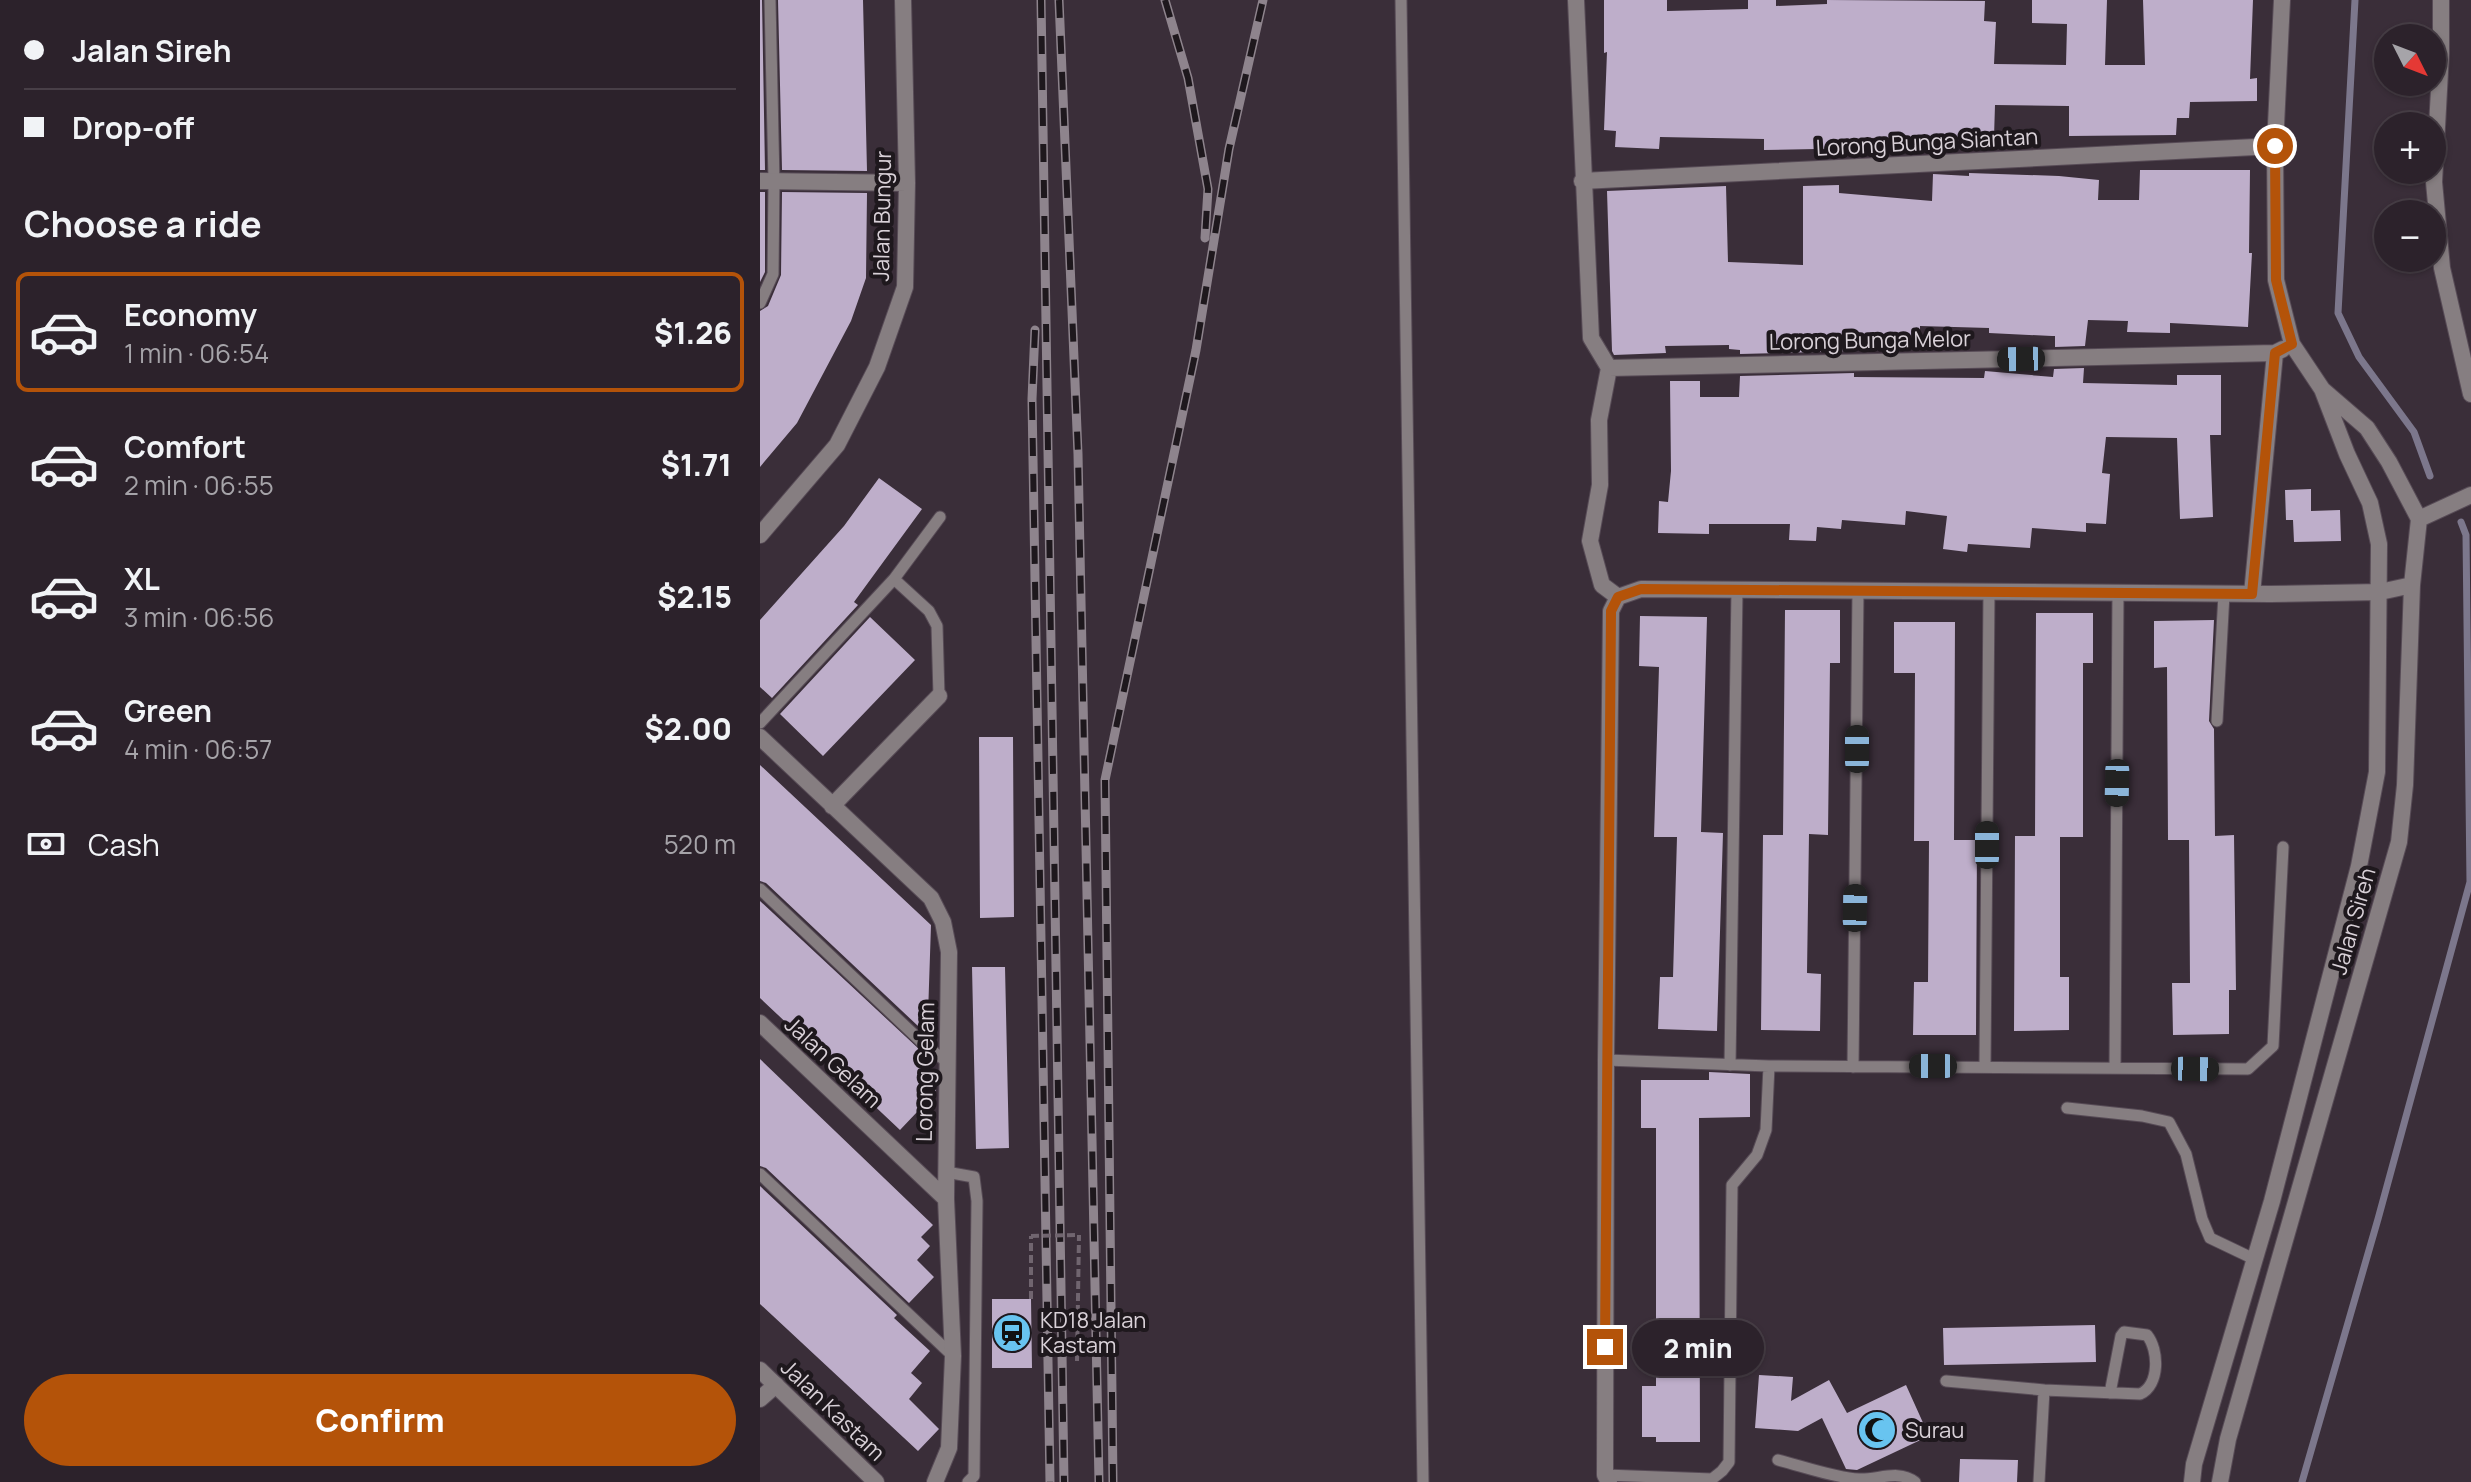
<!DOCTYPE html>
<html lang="en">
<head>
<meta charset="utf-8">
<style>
  body { margin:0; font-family:Manrope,sans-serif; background:#342a33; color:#f1f3f6; height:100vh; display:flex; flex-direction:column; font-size:30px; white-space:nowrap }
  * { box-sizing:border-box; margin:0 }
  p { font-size:26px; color:#a6a4a9 }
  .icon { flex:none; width:44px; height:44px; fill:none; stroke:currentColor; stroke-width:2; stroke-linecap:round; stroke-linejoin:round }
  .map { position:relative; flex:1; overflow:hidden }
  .side { display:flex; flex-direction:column; background:#2c222b; width:760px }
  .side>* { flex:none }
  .guide { display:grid; align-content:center; height:176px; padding:0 24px; background:#2c222b }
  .needle { width:52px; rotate:132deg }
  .tools { position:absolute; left:1614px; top:24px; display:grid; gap:16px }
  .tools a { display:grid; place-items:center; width:72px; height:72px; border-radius:50%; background:#2c222b; box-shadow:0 2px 6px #0004,0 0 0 2px #483f47; font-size:40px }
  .end { position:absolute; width:36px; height:36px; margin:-18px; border:10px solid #b45309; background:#fff; box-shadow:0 0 0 4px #fff }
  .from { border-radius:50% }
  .bubble { position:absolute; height:56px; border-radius:28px; background:#2c222b; box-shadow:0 2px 6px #0004,0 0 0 2px #483f47; font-size:26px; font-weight:800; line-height:56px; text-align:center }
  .car { position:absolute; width:24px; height:48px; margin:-24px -12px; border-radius:10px; box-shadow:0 0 6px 2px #0007; background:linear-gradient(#222 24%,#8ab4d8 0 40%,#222 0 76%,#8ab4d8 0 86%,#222 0) }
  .guide b { display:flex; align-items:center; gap:28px; height:76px; font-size:30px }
  .guide b+b { border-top:2px solid #483f47 }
  .guide i { width:20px; height:20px; background:#f1f3f6 }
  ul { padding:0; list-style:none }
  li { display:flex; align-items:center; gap:24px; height:120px; margin:0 16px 12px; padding:0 8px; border:4px solid transparent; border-radius:12px }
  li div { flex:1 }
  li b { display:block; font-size:30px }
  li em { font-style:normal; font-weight:800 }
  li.current { border-color:#b45309 }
  li>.icon { width:72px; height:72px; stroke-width:1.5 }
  h2 { padding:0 24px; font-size:36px; line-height:96px }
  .pay { display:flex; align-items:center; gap:20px; height:88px; padding:0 24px; font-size:30px }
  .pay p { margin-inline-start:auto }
  .action { display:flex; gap:16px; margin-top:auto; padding:16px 24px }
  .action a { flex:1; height:92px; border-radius:48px; background:#b45309; color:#fff; font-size:32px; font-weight:800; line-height:92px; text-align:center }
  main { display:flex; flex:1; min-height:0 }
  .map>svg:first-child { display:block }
</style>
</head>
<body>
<main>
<section class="side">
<div class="guide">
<b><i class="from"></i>Jalan Sireh</b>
<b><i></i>Drop-off</b>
</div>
<h2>Choose a ride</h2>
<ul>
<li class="current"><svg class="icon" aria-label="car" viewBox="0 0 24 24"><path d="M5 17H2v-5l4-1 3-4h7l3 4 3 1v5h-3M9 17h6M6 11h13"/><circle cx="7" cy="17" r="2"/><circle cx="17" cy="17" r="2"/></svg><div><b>Economy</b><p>1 min · 06:54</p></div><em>$1.26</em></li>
<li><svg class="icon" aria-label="car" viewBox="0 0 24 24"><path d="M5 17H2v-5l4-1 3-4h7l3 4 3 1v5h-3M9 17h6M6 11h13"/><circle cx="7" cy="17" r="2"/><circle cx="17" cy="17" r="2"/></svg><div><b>Comfort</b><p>2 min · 06:55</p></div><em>$1.71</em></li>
<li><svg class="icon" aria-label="car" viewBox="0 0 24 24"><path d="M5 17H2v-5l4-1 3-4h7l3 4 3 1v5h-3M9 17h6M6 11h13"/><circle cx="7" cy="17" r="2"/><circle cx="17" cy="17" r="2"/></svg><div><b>XL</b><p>3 min · 06:56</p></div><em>$2.15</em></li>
<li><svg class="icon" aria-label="car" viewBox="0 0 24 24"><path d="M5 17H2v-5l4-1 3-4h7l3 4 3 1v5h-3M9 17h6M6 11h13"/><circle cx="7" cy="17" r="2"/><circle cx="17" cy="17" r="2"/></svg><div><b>Green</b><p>4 min · 06:57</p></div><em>$2.00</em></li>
</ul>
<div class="pay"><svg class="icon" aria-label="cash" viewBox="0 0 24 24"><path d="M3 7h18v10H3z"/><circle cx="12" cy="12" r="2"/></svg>Cash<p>520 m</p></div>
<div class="action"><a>Confirm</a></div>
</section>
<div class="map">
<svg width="1711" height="1482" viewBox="0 0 1711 1482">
  <rect width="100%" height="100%" fill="#3a2e39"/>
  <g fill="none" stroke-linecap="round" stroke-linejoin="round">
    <path stroke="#7c778c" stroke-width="7" d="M 1595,0 L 1578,313 L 1599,357 L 1654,432 L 1670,476
      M 1542,1482 L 1618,1219 L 1710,882 L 1706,535 L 1701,522"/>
  </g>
  <path fill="#beaeca" d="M 0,0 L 2,0 L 5,170 L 0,170 Z
    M 18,0 L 103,0 L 107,171 L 22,170 Z
    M 844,0 L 907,0 L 907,11 L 988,9 L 988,0 L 1016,0 L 1016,6 L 1067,4 L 1067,0 L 1225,1 L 1224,21 L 1236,22 L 1234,64 L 1306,65 L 1307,24 L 1272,23 L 1272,0 L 1347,0 L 1345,65 L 1385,65 L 1383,0 L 1493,0 L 1490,79 L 1497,78 L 1497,101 L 1430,102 L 1429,118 L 1417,118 L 1416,135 L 1309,136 L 1309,106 L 1235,105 L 1234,137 L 1106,138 L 1106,148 L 1004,150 L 1004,139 L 900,137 L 899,149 L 855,147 L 856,131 L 844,130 L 847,52 L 844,53 Z
    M 1380,170 L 1490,170 L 1489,253 L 1492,253 L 1488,327 L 1410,323 L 1410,333 L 1367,332 L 1368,321 L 1328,320 L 1325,346 L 1295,347 L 1295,336 L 1292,336 L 1229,333 L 1229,328 L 1160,326 L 1160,340 L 1094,339 L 1094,351 L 980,354 L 980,350 L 969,349 L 969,345 L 905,346 L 906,353 L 854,355 L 852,351 L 847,191 L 966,186 L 968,262 L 1043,265 L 1043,186 L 1079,185 L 1079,193 L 1172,201 L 1173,174 L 1209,176 L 1209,173 L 1299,176 L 1339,180 L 1338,200 L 1379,200 Z
    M 0,192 L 5,192 L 5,272 L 0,282 Z
    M 22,192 L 107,193 L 106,278 L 91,321 L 37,423 L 0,467 L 0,311 L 8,306 L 21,275 Z
    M 1324,368 L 1323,383 L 1417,385 L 1417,375 L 1461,375 L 1461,435 L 1450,435 L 1453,517 L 1420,519 L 1417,438 L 1346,437 L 1342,473 L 1350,474 L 1346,524 L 1326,523 L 1326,532 L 1272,528 L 1270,548 L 1208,544 L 1207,552 L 1183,549 L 1187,516 L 1146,511 L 1145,525 L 1082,520 L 1081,529 L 1057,527 L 1056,541 L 1029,540 L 1030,524 L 949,524 L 949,534 L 898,533 L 899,501 L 908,502 L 911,471 L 910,381 L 940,381 L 940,397 L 979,397 L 980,376 L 1094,373 L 1094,377 L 1224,378 L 1225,371 L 1293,377 L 1294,369 Z
    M 119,478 L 162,509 L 94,602 L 98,605 L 12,698 L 0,687 L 0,620 L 84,526 Z
    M 1551,489 L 1551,511 L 1580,510 L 1581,541 L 1534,542 L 1533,520 L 1526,520 L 1525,490 Z
    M 1025,610 L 1080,610 L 1080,663 L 1070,663 L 1068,835 L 1049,834 L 1047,973 L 1061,974 L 1060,1031 L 1001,1030 L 1003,835 L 1023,835 Z
    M 1276,613 L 1333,613 L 1333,663 L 1323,663 L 1323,837 L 1300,837 L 1300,977 L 1309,977 L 1309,1030 L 1254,1031 L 1255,836 L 1275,836 Z
    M 880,616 L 947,617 L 941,832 L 963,833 L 957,1031 L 898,1029 L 900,977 L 913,977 L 917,837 L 894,837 L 899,667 L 879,666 Z
    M 110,617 L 155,660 L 63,756 L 20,714 Z
    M 1454,620 L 1449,721 L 1454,729 L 1455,836 L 1474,835 L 1476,990 L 1469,990 L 1469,1034 L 1413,1035 L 1412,983 L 1430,983 L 1429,840 L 1408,840 L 1407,667 L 1394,668 L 1394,621 Z
    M 1134,622 L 1195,622 L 1194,840 L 1217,840 L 1216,1035 L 1153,1035 L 1154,982 L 1168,982 L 1169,841 L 1154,841 L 1155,673 L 1134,673 Z
    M 219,737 L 253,737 L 254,917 L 220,918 Z
    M 0,765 L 171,925 L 168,1015 L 158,1026 L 6,883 L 0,881 Z
    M 0,901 L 174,1063 L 164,1073 L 176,1084 L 176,1092 L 140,1130 L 0,998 Z
    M 212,967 L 245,967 L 249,1148 L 216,1149 Z
    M 0,1059 L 173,1225 L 161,1237 L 170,1246 L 157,1260 L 174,1277 L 149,1303 L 6,1168 L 0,1166 Z
    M 949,1072 L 990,1074 L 990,1117 L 939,1118 L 940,1442 L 896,1442 L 896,1437 L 882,1437 L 882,1386 L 896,1386 L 896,1128 L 881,1128 L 881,1080 L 949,1080 Z
    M 0,1186 L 137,1315 L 134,1318 L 170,1351 L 151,1373 L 162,1383 L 149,1399 L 179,1429 L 158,1451 L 0,1304 Z
    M 232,1299 L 271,1299 L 272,1368 L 232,1368 Z
    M 1335,1325 L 1336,1362 L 1184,1365 L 1183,1328 Z
    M 999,1375 L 1033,1377 L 1031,1401 L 1069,1380 L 1087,1413 L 1146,1385 L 1169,1436 L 1097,1470 L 1086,1469 L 1062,1418 L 1038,1431 L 995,1428 Z
    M 1200,1459 L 1258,1460 L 1257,1482 L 1199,1482 Z"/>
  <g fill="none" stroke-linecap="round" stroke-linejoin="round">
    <defs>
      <path id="service" d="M 641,0 L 663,1482
        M 0,303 L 13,274 L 14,181 L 10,0
        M 134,579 L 169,611 L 177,626 L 179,696
        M 1457,721 L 1464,594
        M 0,723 L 134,579 L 180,517
        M 0,889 L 166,1046 L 187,1062
        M 846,1060 L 1009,1066 L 1488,1069 L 1513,1046 L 1523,847
        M 970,1065 L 977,590
        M 1225,1066 L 1229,592
        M 1093,1067 L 1098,591
        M 1355,1068 L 1358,593
        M 1307,1108 L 1382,1116 L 1409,1122 L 1426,1154 L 1442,1219 L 1450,1238 L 1494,1259
        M 186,1172 L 214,1177 L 217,1201 L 214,1476 L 208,1482
        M 0,1174 L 193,1356
        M 1186,1381 L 1284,1390 L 1279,1482
        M 1284,1390 L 1380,1394 C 1400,1385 1399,1350 1387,1335 L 1364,1332 L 1361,1336 L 1350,1393
        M 1018,1460 C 1042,1466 1075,1478 1099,1479 C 1118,1480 1138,1469 1155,1482
        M 845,1475 L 952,1479 L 962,1471 L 969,1462 L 972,1185 L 997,1155 L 1006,1130 L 1009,1066"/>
      <path id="minor" d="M 816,0 L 831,338 L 849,368 L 839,420 L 840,485 L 830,541 L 842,585 L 858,597
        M 1681,0 L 1681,53 L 1674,182 L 1682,268 L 1711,394
        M 0,181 L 147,183
        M 822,181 L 1515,146
        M 849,368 L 1515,353
        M 1659,519 L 1711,495
        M 0,535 L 77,445 L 117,367 L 145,287 L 147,183 L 143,0
        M 1492,594 L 1515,353 L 1523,349
        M 0,737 L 171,898 L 183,922 L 189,952 L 186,1199 L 193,1356 L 189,1448 L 175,1482
        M 72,806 L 179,696
        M 0,1023 L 186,1199
        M 0,1399 L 16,1385
        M 849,1482 L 845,1475 L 846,1060 L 851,611 L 858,597 L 881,589 L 1510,594 L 1620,592 L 1652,585
        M 1432,1482 L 1434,1464 L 1512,1201 L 1599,866 L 1617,772 L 1619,544 L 1610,503 L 1587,454 L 1562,389 L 1532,344 L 1516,280 L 1515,146 L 1522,0
        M 1460,1482 L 1468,1439 L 1639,842 L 1645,785 L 1652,585 L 1659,519 L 1629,462 L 1607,428 L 1563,390"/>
      <path id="tertiary" d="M 0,1370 L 116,1482"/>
    </defs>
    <use href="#service" stroke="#574b56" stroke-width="13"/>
    <use href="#minor" stroke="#574b56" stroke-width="18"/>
    <use href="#tertiary" stroke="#574b56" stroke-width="18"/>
    <path stroke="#70656f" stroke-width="4" stroke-dasharray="8 4" stroke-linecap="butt" d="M 271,1299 L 271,1236
      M 317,1361 L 319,1235"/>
    <use href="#service" stroke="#867e81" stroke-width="11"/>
    <use href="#minor" stroke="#867e81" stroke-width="16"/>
    <use href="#tertiary" stroke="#867e81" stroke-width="16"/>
    <defs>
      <path id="rail" d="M 281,0 L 304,1482
        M 299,0 L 318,454 L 339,1482
        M 405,0 L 428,78 L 448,189 L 445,238
        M 275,330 L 272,399 L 290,1482
        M 353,1482 L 345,780 L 436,350 L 469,149 L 503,0"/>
    </defs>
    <use href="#rail" stroke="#8e848d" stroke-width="9"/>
    <use href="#rail" stroke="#1e181d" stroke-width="6" stroke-dasharray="18" stroke-linecap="butt"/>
    <path stroke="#70656f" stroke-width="4" stroke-dasharray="8 4" stroke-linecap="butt" d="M 271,1236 L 319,1235"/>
  </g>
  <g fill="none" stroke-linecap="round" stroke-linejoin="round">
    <path stroke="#b45309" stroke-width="10" d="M 845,1347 L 851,611 L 858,597 L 881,589 L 1492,594 L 1515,353 L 1532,344 L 1516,280 L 1515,146"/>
  </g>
  <defs>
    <symbol id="station-disc" viewBox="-11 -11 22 22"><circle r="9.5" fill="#68c4f0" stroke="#1e181d"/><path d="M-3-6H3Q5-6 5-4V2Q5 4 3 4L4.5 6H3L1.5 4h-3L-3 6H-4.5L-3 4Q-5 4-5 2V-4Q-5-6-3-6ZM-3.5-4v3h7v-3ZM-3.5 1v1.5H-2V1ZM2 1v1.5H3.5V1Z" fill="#111"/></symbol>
    <symbol id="mosque-disc" viewBox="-11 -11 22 22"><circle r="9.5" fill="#68c4f0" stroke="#1e181d"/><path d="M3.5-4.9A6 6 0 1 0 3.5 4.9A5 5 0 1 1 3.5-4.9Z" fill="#111"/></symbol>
  </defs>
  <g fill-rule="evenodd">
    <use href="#station-disc" x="230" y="1311" width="44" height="44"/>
    <use href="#mosque-disc" x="1095" y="1408" width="44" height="44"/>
  </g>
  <g text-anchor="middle" stroke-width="8" stroke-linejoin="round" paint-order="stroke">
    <g font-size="22" fill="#d9d1d8" stroke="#1e181d">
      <text transform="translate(1167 142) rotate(-3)" y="8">Lorong Bunga Siantan</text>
      <text transform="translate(122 216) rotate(-89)" y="8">Jalan Bungur</text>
      <text transform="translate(1110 340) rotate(-1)" y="8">Lorong Bunga Melor</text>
      <text transform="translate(1593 921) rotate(-74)" y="8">Jalan Sireh</text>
      <text transform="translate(73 1062) rotate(43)" y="8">Jalan Gelam</text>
      <text transform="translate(165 1072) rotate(-89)" y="8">Lorong Gelam</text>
      <text transform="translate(73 1410) rotate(44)" y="8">Jalan Kastam</text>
    </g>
    <g font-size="22" fill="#d9d1d8" stroke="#1e181d" text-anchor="start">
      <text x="280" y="1328">KD18 Jalan<tspan x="280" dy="25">Kastam</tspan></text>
      <text x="1145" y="1438">Surau</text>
    </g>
  </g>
</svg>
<div class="tools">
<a><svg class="needle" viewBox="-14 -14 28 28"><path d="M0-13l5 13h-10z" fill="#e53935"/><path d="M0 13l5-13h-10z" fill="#a6a4a9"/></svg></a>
<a>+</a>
<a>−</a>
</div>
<i class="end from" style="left:1515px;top:146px"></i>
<i class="end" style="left:845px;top:1347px"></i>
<div class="bubble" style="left:872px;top:1320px;width:132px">2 min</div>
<i class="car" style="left:1261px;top:359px;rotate:269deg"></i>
<i class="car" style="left:1097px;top:749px;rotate:0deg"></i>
<i class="car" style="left:1357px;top:783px;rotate:181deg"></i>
<i class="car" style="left:1227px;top:845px;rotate:0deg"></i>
<i class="car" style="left:1095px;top:908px;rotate:1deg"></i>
<i class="car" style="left:1173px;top:1066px;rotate:270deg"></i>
<i class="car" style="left:1435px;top:1069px;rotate:91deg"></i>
</div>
</main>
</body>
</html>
